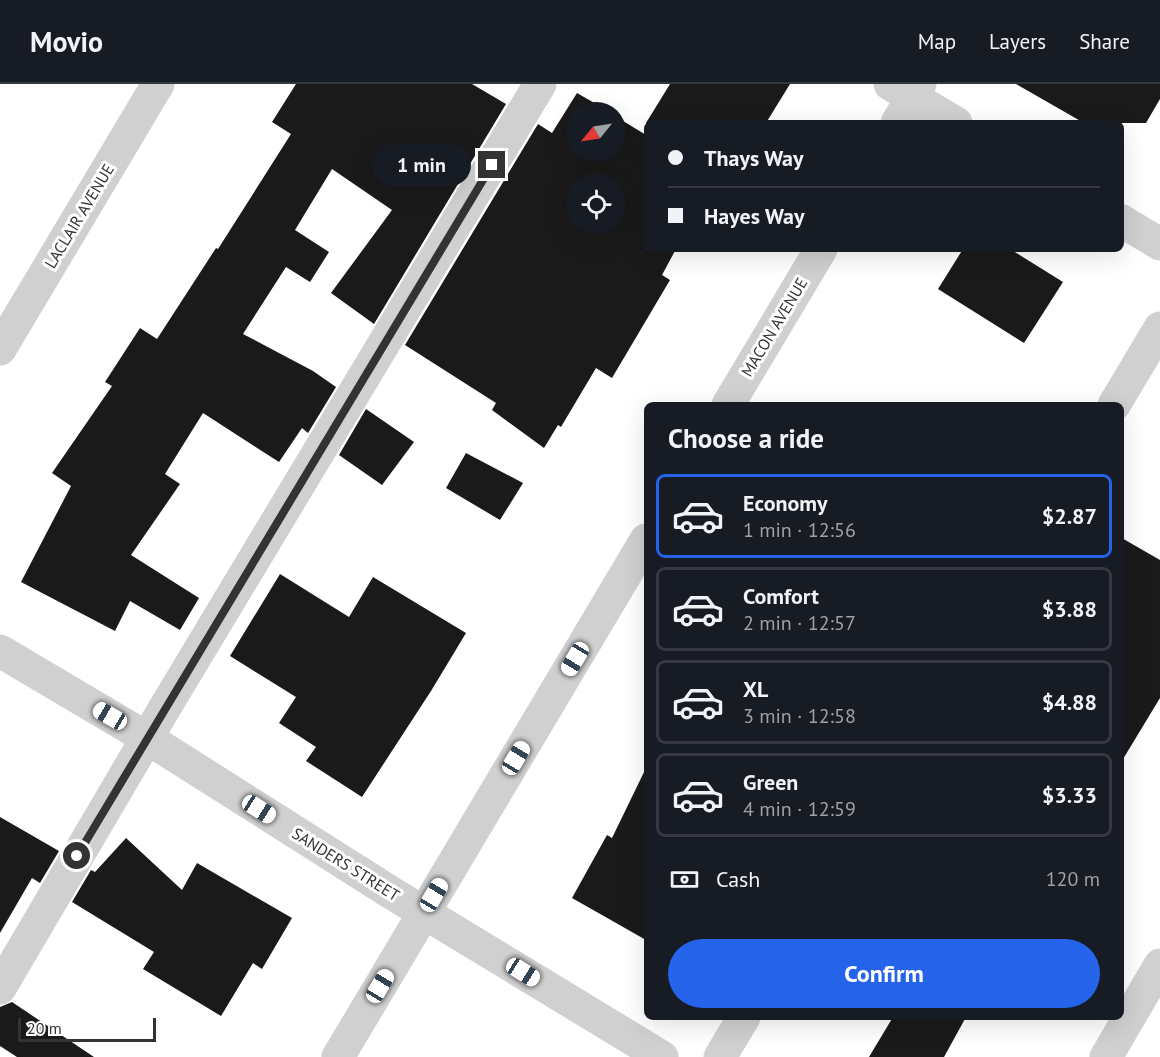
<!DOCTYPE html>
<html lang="en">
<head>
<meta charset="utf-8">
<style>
  body { margin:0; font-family:"PT Sans",sans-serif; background:#20242c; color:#f1f3f6; height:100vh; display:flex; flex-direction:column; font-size:22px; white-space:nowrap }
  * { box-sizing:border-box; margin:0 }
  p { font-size:20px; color:#9ea1a6 }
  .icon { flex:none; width:33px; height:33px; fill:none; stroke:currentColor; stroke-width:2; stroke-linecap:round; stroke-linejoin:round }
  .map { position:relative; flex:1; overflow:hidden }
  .drawer { position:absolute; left:644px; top:318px; width:480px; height:618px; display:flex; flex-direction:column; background:#171b24; border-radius:9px; box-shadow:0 6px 24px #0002 }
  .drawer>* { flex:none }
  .banner { position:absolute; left:644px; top:36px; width:480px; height:132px; border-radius:9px; box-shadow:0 6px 24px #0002; display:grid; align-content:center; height:132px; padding:0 24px; background:#171b24 }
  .needle { width:39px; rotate:240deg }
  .fabs { position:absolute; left:566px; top:18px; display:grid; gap:12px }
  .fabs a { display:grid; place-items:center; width:60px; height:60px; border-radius:50%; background:#171b24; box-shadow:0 6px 24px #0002; font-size:30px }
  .scale { position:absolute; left:18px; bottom:15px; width:138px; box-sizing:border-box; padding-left:6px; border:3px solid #333; border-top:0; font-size:16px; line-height:21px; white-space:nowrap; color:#333; -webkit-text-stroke:4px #fff; paint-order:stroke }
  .end { position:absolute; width:27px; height:27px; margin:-14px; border:8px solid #333; background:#fff; box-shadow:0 0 0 3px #fff }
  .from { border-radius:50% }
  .bubble { position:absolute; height:42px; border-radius:21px; background:#171b24; box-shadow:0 6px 24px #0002; font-size:20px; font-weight:700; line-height:42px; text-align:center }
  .car { position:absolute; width:18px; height:36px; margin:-18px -9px; border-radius:8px; box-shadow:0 0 4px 2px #0007; background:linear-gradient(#fff 24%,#345 0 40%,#fff 0 76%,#345 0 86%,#fff 0) }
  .banner b { display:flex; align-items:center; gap:21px; height:57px; font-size:22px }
  .banner b+b { border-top:2px solid #363941 }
  .banner i { width:15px; height:15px; background:#f1f3f6 }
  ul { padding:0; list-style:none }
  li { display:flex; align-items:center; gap:18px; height:84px; margin:0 12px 9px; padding:0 12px; border:3px solid #363941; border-radius:9px }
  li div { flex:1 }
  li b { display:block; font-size:22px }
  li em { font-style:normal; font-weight:700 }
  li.active { border-color:#2563eb }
  li>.icon { width:54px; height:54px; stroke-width:1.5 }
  h2 { padding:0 24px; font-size:27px; line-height:72px }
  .pay { display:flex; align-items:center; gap:15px; height:66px; padding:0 24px; font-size:22px }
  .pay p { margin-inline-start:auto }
  .primary-button { display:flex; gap:12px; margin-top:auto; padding:12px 24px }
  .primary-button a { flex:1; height:69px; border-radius:36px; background:#2563eb; color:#fff; font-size:24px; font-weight:700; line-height:69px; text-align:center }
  header { display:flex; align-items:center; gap:36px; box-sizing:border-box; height:84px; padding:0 30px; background:#171b24; border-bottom:2px solid #363941 }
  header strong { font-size:28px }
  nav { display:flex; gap:33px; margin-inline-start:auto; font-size:21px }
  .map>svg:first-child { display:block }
</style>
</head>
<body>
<header>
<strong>Movio</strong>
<nav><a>Map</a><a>Layers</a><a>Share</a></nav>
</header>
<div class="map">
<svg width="1160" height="973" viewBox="0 0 1160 973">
  <rect width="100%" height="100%" fill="#fff"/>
  <path fill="#1a1a1a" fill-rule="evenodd" d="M 296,0 L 472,0 L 506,20 L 374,240 L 331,209 L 392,126 L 332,85 L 295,146 L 329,168 L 310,198 L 286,183 L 243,250 L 313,287 L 336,303 L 308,349 L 302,344 L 279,378 L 203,329 L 165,390 L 180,400 L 131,471 L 199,514 L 180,546 L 130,517 L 115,547 L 21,498 L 71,402 L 52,389 L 112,302 L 105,298 L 140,244 L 157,255 L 216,164 L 218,165 L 291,50 L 272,38 Z
    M 670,0 L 790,0 L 766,39 L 646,39 Z
    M 1016,0 L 1160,0 L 1160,15 L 1146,39 L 1084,39 Z
    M 577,9 L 610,28 L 576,28 L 576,68 L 615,68 L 615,32 L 646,51 L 646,165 L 676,165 L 662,191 L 670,196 L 612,294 L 596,284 L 561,343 L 558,341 L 544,364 L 492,326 L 496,319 L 405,261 L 538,40 L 552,49 ZM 576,100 L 615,100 L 615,140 L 576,140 Z
    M 963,165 L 1010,165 L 1063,198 L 1024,259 L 938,205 Z
    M 366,325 L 414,358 L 382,401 L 339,371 Z
    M 466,369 L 523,399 L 500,436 L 446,404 Z
    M 1120,453 L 1160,476 L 1160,614 L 1120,680 Z
    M 280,490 L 349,533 L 373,493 L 466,549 L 431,607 L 362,713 L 306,677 L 316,663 L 279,639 L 296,613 L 230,572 Z
    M 646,684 L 646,856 L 572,814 L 607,751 L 612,754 Z
    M 0,733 L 59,767 L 40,799 L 32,794 L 0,849 Z
    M 126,754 L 182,806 L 197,779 L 292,834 L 262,885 L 253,879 L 221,932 L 143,885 L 154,868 L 72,818 L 91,786 L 95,788 Z
    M 12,918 L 94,973 L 17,973 L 0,962 L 0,923 Z
    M 893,933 L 966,933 L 944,973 L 869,973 Z"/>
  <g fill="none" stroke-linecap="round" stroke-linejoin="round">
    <path stroke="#d0d0d0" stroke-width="33" d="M 890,0 L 956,39
      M 897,39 L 920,0
      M 1120,136 L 1160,160
      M 0,265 L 158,0
      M 728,321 L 821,165
      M 1114,321 L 1160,244
      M 0,567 L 147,654 L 390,808 L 662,973
      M 0,904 L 164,625 L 540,0
      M 338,973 L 646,456
      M 720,973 L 744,933
      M 1106,973 L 1160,881"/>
  </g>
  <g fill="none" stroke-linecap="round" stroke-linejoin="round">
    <path stroke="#333" stroke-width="8" d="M 77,772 L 492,81"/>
  </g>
  <g text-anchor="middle" stroke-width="6" stroke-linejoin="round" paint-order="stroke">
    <g font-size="16" fill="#333" stroke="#fff">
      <text transform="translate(79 132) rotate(-59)" y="6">LACLAIR AVENUE</text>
      <text transform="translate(774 243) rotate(-59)" y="6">MACON AVENUE</text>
      <text transform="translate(346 780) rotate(32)" y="6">SANDERS STREET</text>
    </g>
  </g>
</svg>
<div class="fabs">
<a><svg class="needle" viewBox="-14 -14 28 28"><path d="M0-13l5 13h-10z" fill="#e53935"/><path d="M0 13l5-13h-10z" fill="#9ea1a6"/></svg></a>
<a><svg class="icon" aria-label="locate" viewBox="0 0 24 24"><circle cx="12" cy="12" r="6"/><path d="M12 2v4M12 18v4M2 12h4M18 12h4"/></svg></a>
</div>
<div class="scale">20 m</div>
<i class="end from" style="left:77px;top:772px"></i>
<i class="end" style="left:492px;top:81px"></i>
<div class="bubble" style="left:372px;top:60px;width:99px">1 min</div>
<i class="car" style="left:575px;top:575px;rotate:211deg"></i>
<i class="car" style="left:110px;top:632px;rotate:300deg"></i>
<i class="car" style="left:516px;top:674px;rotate:31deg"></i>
<i class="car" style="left:259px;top:725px;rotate:122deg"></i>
<i class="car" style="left:434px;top:811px;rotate:31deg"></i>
<i class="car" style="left:523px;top:888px;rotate:122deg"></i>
<i class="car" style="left:380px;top:902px;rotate:31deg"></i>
<div class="banner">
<b><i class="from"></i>Thays Way</b>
<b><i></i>Hayes Way</b>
</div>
<section class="drawer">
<h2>Choose a ride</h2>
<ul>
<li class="active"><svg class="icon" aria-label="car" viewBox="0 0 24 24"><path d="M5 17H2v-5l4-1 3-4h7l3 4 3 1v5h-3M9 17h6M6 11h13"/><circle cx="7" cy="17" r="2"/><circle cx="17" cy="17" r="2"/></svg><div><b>Economy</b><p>1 min · 12:56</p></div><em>$2.87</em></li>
<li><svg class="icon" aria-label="car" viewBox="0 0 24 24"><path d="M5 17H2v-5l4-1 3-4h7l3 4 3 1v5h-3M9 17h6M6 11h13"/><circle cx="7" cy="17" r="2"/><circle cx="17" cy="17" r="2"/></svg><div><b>Comfort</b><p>2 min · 12:57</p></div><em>$3.88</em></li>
<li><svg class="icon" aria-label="car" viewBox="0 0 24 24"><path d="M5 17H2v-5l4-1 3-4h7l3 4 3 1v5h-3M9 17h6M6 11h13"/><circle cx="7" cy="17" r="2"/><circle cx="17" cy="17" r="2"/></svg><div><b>XL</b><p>3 min · 12:58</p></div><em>$4.88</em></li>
<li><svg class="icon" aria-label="car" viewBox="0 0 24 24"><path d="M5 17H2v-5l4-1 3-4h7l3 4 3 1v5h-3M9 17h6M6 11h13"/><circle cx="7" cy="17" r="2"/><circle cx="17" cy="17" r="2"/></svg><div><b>Green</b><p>4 min · 12:59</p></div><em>$3.33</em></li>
</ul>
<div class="pay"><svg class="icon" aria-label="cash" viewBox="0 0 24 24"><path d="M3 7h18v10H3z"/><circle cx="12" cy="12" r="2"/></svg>Cash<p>120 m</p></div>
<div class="primary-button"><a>Confirm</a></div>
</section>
</div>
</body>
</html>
